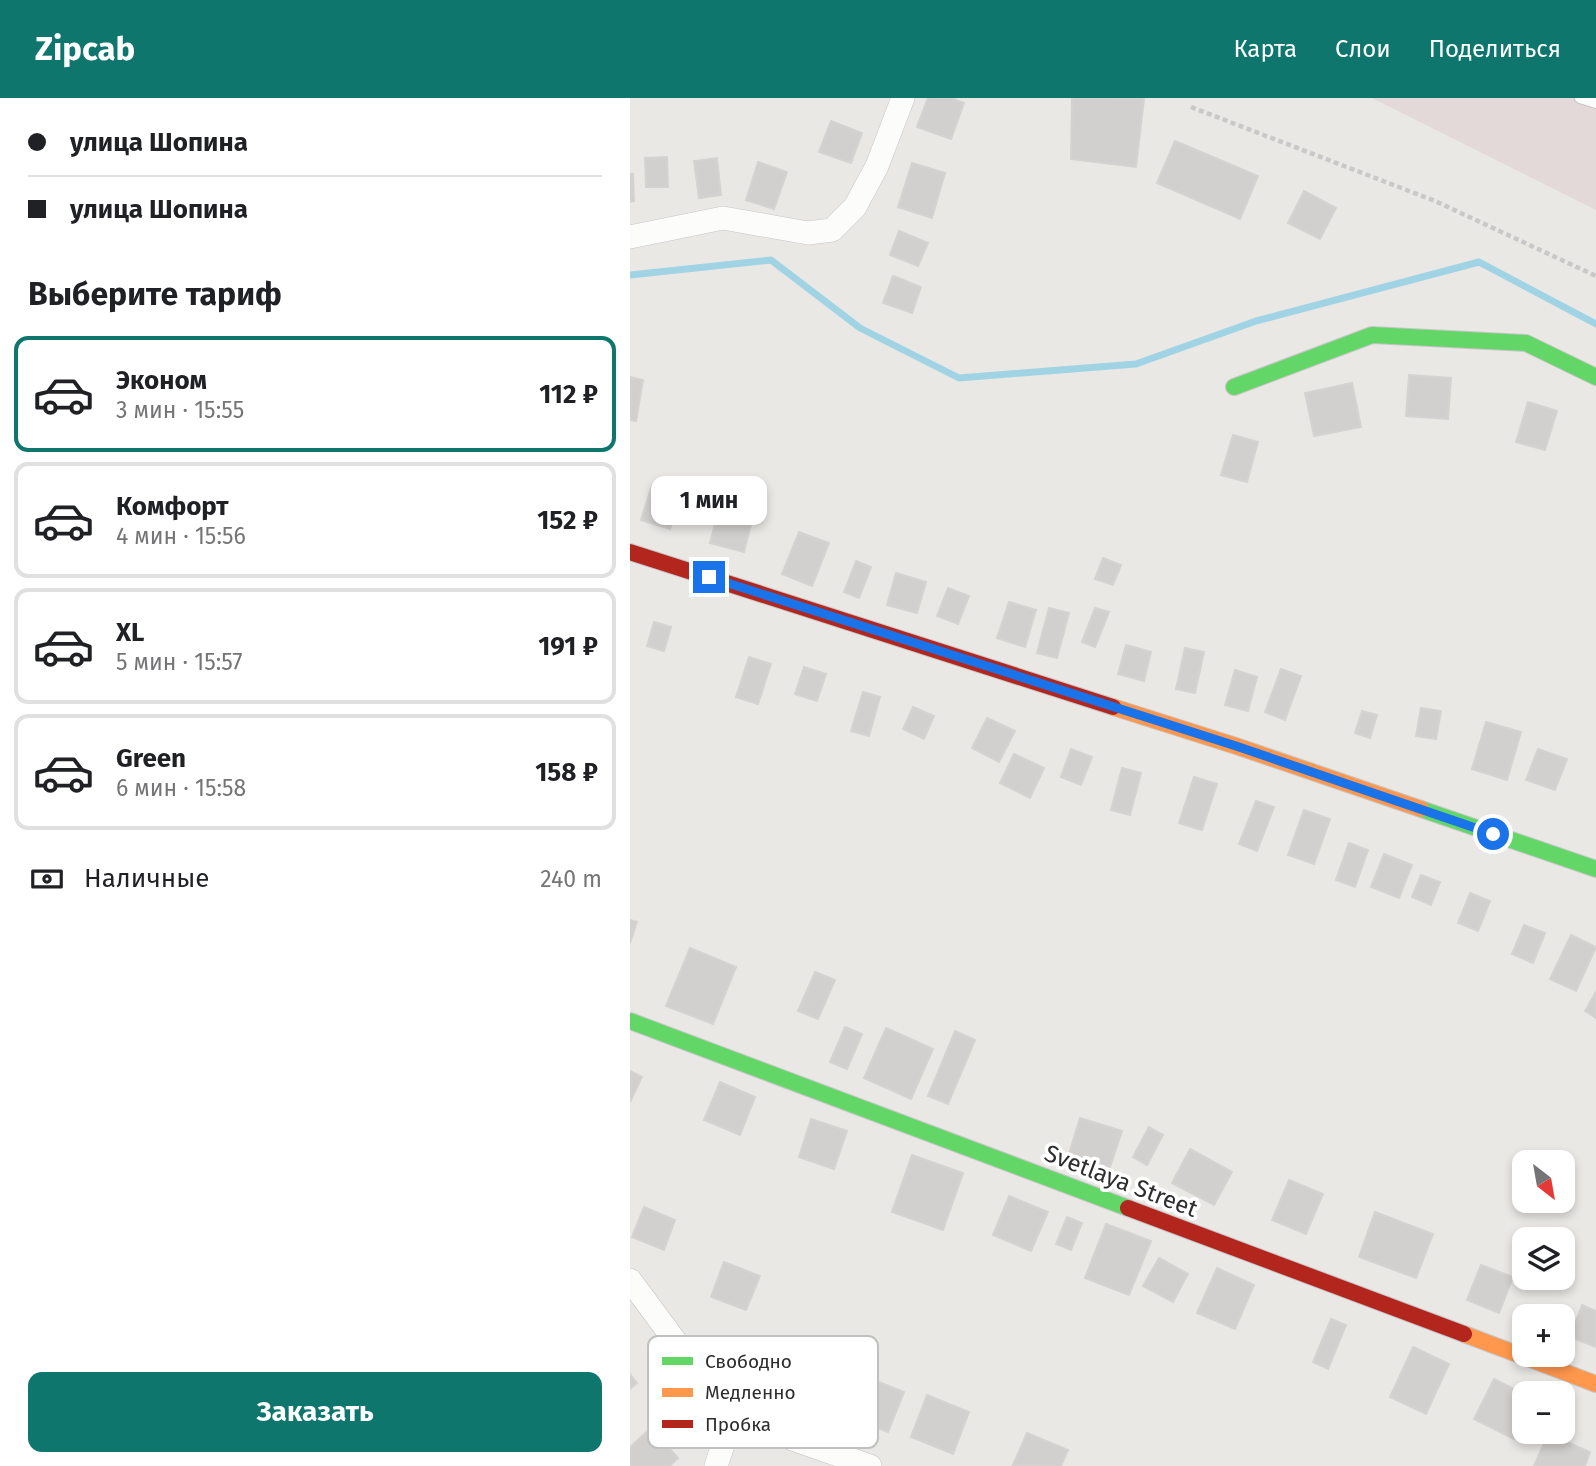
<!DOCTYPE html>
<html lang="ru">
<head>
<meta charset="utf-8">
<style>
  body { margin:0; font-family:"Fira Sans",sans-serif; background:#f6f6f6; color:#202124; height:100vh; display:flex; flex-direction:column; font-size:26px; white-space:nowrap }
  * { box-sizing:border-box; margin:0 }
  p { font-size:23px; color:#757577 }
  .icon { flex:none; width:38px; height:38px; fill:none; stroke:currentColor; stroke-width:2; stroke-linecap:round; stroke-linejoin:round }
  .map { position:relative; flex:1; overflow:hidden }
  .panel { display:flex; flex-direction:column; background:#fff; width:630px }
  .panel>* { flex:none }
  .guide { display:grid; align-content:center; height:154px; padding:0 28px; background:#fff }
  .needle { width:46px; rotate:149deg }
  .buttons { position:absolute; left:882px; top:1052px; display:grid; gap:14px }
  .buttons a { display:grid; place-items:center; width:63px; height:63px; border-radius:14px; background:#fff; box-shadow:0 4px 10px #0003; font-size:35px }
  .end { position:absolute; width:32px; height:32px; margin:-16px; border:9px solid #1a73e8; background:#fff; box-shadow:0 0 0 4px #fff }
  .from { border-radius:50% }
  .bubble { position:absolute; height:49px; border-radius:14px; background:#fff; box-shadow:0 4px 10px #0003; font-size:23px; font-weight:700; line-height:49px; text-align:center }
  .guide b { display:flex; align-items:center; gap:24px; height:66px; font-size:26px }
  .guide b+b { border-top:2px solid #e0e0e0 }
  .guide i { width:18px; height:18px; background:#202124 }
  ul { padding:0; list-style:none }
  li { display:flex; align-items:center; gap:21px; height:116px; margin:0 14px 10px; padding:0 14px; border:4px solid #e0e0e0; border-radius:14px }
  li div { flex:1 }
  li b { display:block; font-size:26px }
  li em { font-style:normal; font-weight:700 }
  li.selected { border-color:#0f766e }
  li>.icon { width:63px; height:63px; stroke-width:1.5 }
  h2 { padding:0 28px; font-size:32px; line-height:84px }
  .pay { display:flex; align-items:center; gap:18px; height:77px; padding:0 28px; font-size:26px }
  .pay p { margin-inline-start:auto }
  .primary-button { display:flex; gap:14px; margin-top:auto; padding:14px 28px }
  .primary-button a { flex:1; height:80px; border-radius:14px; background:#0f766e; color:#fff; font-size:28px; font-weight:700; line-height:80px; text-align:center }
  header { display:flex; align-items:center; gap:42px; box-sizing:border-box; height:98px; padding:0 35px; background:#0f766e; color:#fff }
  header strong { font-size:33px }
  nav { display:flex; gap:38px; margin-inline-start:auto; font-size:24px }
  main { display:flex; flex:1; min-height:0 }
  .map>svg:first-child { display:block }
</style>
</head>
<body>
<header>
<strong>Zipcab</strong>
<nav><a>Карта</a><a>Слои</a><a>Поделиться</a></nav>
</header>
<main>
<section class="panel">
<div class="guide">
<b><i class="from"></i>улица Шопина</b>
<b><i></i>улица Шопина</b>
</div>
<h2>Выберите тариф</h2>
<ul>
<li class="selected"><svg class="icon" aria-label="car" viewBox="0 0 24 24"><path d="M5 17H2v-5l4-1 3-4h7l3 4 3 1v5h-3M9 17h6M6 11h13"/><circle cx="7" cy="17" r="2"/><circle cx="17" cy="17" r="2"/></svg><div><b>Эконом</b><p>3 мин · 15:55</p></div><em>112 ₽</em></li>
<li><svg class="icon" aria-label="car" viewBox="0 0 24 24"><path d="M5 17H2v-5l4-1 3-4h7l3 4 3 1v5h-3M9 17h6M6 11h13"/><circle cx="7" cy="17" r="2"/><circle cx="17" cy="17" r="2"/></svg><div><b>Комфорт</b><p>4 мин · 15:56</p></div><em>152 ₽</em></li>
<li><svg class="icon" aria-label="car" viewBox="0 0 24 24"><path d="M5 17H2v-5l4-1 3-4h7l3 4 3 1v5h-3M9 17h6M6 11h13"/><circle cx="7" cy="17" r="2"/><circle cx="17" cy="17" r="2"/></svg><div><b>XL</b><p>5 мин · 15:57</p></div><em>191 ₽</em></li>
<li><svg class="icon" aria-label="car" viewBox="0 0 24 24"><path d="M5 17H2v-5l4-1 3-4h7l3 4 3 1v5h-3M9 17h6M6 11h13"/><circle cx="7" cy="17" r="2"/><circle cx="17" cy="17" r="2"/></svg><div><b>Green</b><p>6 мин · 15:58</p></div><em>158 ₽</em></li>
</ul>
<div class="pay"><svg class="icon" aria-label="cash" viewBox="0 0 24 24"><path d="M3 7h18v10H3z"/><circle cx="12" cy="12" r="2"/></svg>Наличные<p>240 m</p></div>
<div class="primary-button"><a>Заказать</a></div>
</section>
<div class="map">
<svg width="966" height="1368" viewBox="0 0 966 1368">
  <rect width="100%" height="100%" fill="#eae8e5"/>
  <path fill="#e2d9d8" d="M 742,0 L 966,0 L 966,112 Z"/>
  <g fill="none" stroke-linecap="round" stroke-linejoin="round">
    <path stroke="#a0d4e4" stroke-width="7" d="M 0,177 L 141,162 L 230,230 L 329,280 L 506,266 L 626,223 L 849,164 L 966,226"/>
  </g>
  <path fill="#d2d0ce" stroke="#d5d3d1" stroke-width="2" d="M 298,0 L 321,0 L 334,5 L 321,41 L 287,29 Z
    M 442,0 L 514,1 L 506,69 L 441,61 Z
    M 201,23 L 232,35 L 221,65 L 189,54 Z
    M 545,43 L 628,78 L 610,121 L 527,85 Z
    M 37,59 L 38,89 L 16,89 L 15,60 Z
    M 87,60 L 91,97 L 69,100 L 64,63 Z
    M 128,64 L 157,74 L 144,111 L 116,102 Z
    M 282,65 L 315,75 L 302,120 L 268,109 Z
    M 0,76 L 3,76 L 4,103 L 0,104 Z
    M 674,93 L 706,110 L 690,141 L 658,125 Z
    M 269,133 L 298,145 L 288,168 L 260,157 Z
    M 263,178 L 291,189 L 282,215 L 253,205 Z
    M 779,277 L 821,280 L 818,321 L 776,318 Z
    M 0,279 L 13,282 L 6,323 L 0,322 Z
    M 722,285 L 731,329 L 684,338 L 675,295 Z
    M 898,304 L 927,313 L 915,352 L 886,344 Z
    M 603,337 L 628,344 L 617,384 L 591,377 Z
    M 22,387 L 52,396 L 40,431 L 11,422 Z
    M 94,390 L 128,399 L 114,454 L 80,445 Z
    M 169,434 L 199,445 L 182,488 L 152,476 Z
    M 473,460 L 491,467 L 483,487 L 465,481 Z
    M 226,463 L 241,469 L 229,500 L 214,494 Z
    M 266,475 L 296,484 L 287,515 L 257,507 Z
    M 318,490 L 339,498 L 328,526 L 307,518 Z
    M 379,504 L 406,512 L 395,549 L 367,540 Z
    M 419,510 L 439,515 L 427,560 L 407,555 Z
    M 465,510 L 479,514 L 465,549 L 452,544 Z
    M 24,524 L 41,529 L 34,553 L 17,548 Z
    M 496,547 L 521,554 L 514,583 L 488,576 Z
    M 555,550 L 574,554 L 565,595 L 546,591 Z
    M 119,559 L 141,566 L 128,606 L 106,599 Z
    M 174,569 L 196,576 L 187,603 L 165,596 Z
    M 651,571 L 671,578 L 655,622 L 635,614 Z
    M 605,572 L 627,579 L 618,613 L 595,607 Z
    M 233,594 L 250,599 L 239,638 L 221,633 Z
    M 283,609 L 304,618 L 294,641 L 273,631 Z
    M 791,610 L 811,613 L 806,641 L 786,638 Z
    M 732,613 L 747,617 L 740,640 L 725,635 Z
    M 357,620 L 385,633 L 369,664 L 342,650 Z
    M 856,624 L 891,634 L 877,682 L 842,671 Z
    M 441,651 L 462,659 L 451,687 L 431,679 Z
    M 908,651 L 937,661 L 925,692 L 896,682 Z
    M 384,656 L 414,670 L 400,700 L 370,685 Z
    M 492,670 L 511,675 L 500,717 L 481,712 Z
    M 564,679 L 587,686 L 572,732 L 549,725 Z
    M 626,703 L 644,709 L 627,753 L 609,746 Z
    M 674,712 L 700,721 L 684,766 L 658,757 Z
    M 719,745 L 738,752 L 725,789 L 706,782 Z
    M 754,756 L 782,767 L 769,800 L 741,789 Z
    M 791,777 L 810,784 L 801,807 L 782,799 Z
    M 840,795 L 860,803 L 848,833 L 828,825 Z
    M 0,822 L 7,824 L 0,845 Z
    M 894,827 L 915,835 L 903,865 L 882,856 Z
    M 941,837 L 966,849 L 946,893 L 920,881 Z
    M 60,850 L 106,869 L 83,926 L 36,908 Z
    M 185,874 L 205,882 L 188,921 L 168,913 Z
    M 966,894 L 966,920 L 955,913 Z
    M 215,929 L 232,936 L 217,971 L 200,964 Z
    M 256,930 L 303,951 L 281,1001 L 234,980 Z
    M 325,933 L 345,942 L 318,1006 L 298,998 Z
    M 0,973 L 12,979 L 0,1004 Z
    M 90,984 L 125,999 L 110,1037 L 74,1022 Z
    M 450,1020 L 492,1033 L 480,1069 L 439,1056 Z
    M 181,1021 L 217,1033 L 204,1071 L 169,1059 Z
    M 519,1029 L 533,1037 L 517,1067 L 503,1059 Z
    M 560,1051 L 602,1074 L 584,1107 L 542,1085 Z
    M 282,1057 L 333,1075 L 313,1132 L 262,1114 Z
    M 659,1082 L 693,1096 L 676,1136 L 642,1122 Z
    M 379,1098 L 418,1114 L 401,1153 L 363,1137 Z
    M 14,1109 L 45,1122 L 34,1152 L 2,1139 Z
    M 745,1114 L 803,1136 L 786,1180 L 729,1159 Z
    M 437,1119 L 452,1125 L 441,1152 L 426,1146 Z
    M 476,1126 L 521,1143 L 499,1197 L 455,1180 Z
    M 529,1160 L 558,1176 L 543,1204 L 513,1188 Z
    M 94,1164 L 130,1178 L 116,1212 L 81,1199 Z
    M 851,1167 L 883,1179 L 869,1215 L 837,1202 Z
    M 587,1170 L 624,1187 L 605,1231 L 567,1215 Z
    M 952,1207 L 966,1213 L 966,1249 L 940,1239 Z
    M 701,1221 L 716,1227 L 698,1271 L 683,1264 Z
    M 783,1249 L 819,1266 L 796,1316 L 760,1299 Z
    M 0,1276 L 7,1285 L 0,1291 Z
    M 864,1281 L 894,1296 L 894,1320 L 884,1341 L 844,1321 Z
    M 244,1282 L 274,1294 L 258,1334 L 228,1322 Z
    M 297,1297 L 339,1314 L 323,1356 L 281,1339 Z
    M 21,1330 L 48,1360 L 40,1368 L 0,1368 L 0,1349 Z
    M 397,1335 L 438,1352 L 431,1368 L 383,1367 Z
    M 918,1336 L 960,1354 L 955,1368 L 904,1368 Z"/>
  <g fill="none" stroke-linecap="round" stroke-linejoin="round">
    <defs>
      <path id="lane" d="M 950,0 L 966,5"/>
      <path id="street" d="M 0,139 L 93,120 L 178,135 L 202,132 L 225,109 L 247,68 L 273,0
        M 0,1182 L 102,1320 L 240,1368
        M 86,1368 L 102,1320"/>
      <path id="fast" d="M 604,289 L 742,237 L 896,245 L 966,279
        M 791,711 L 966,771
        M 0,923 L 498,1110"/>
      <path id="slow" d="M 483,609 L 606,648 L 791,711
        M 834,1236 L 966,1286"/>
      <path id="jam" d="M 0,454 L 483,609
        M 498,1110 L 834,1236"/>
    </defs>
    <use href="#lane" stroke="#c7c6c7" stroke-width="12"/>
    <use href="#street" stroke="#c7c6c7" stroke-width="24"/>
    <use href="#fast" stroke="#c7c6c7" stroke-width="18"/>
    <use href="#slow" stroke="#c7c6c7" stroke-width="18"/>
    <use href="#jam" stroke="#c7c6c7" stroke-width="18"/>
    <path stroke="#c8c8c8" stroke-width="4.5" stroke-dasharray="5 3.5" stroke-linecap="butt" d="M 561,9 L 805,103 L 966,178"/>
    <use href="#lane" stroke="#fcfcfb" stroke-width="10"/>
    <use href="#street" stroke="#fcfcfb" stroke-width="23"/>
    <use href="#fast" stroke="#63d668" stroke-width="16"/>
    <use href="#slow" stroke="#ff974d" stroke-width="16"/>
    <use href="#jam" stroke="#b3261e" stroke-width="16"/>
  </g>
  <g fill="none" stroke-linecap="round" stroke-linejoin="round">
    <path stroke="#1a73e8" stroke-width="9" d="M 79,479 L 606,648 L 863,736"/>
  </g>
  <g text-anchor="middle" stroke-width="7" stroke-linejoin="round" paint-order="stroke">
    <g font-size="24" fill="#2d2d2d" stroke="#fff">
      <text transform="translate(491 1083) rotate(21)" y="8">Svetlaya Street</text>
    </g>
  </g>
  <rect x="18" y="1238" width="230" height="112" rx="10" fill="#fff" stroke="#c0c0c0" stroke-width="2"/>
  <rect x="32" y="1259" width="31" height="8" fill="#63d668"/>
  <rect x="32" y="1290" width="31" height="9" fill="#ff974d"/>
  <rect x="32" y="1322" width="31" height="8" fill="#b3261e"/>
  <g font-size="19" fill="#2d2d2d">
    <text x="75" y="1270">Свободно</text>
    <text x="75" y="1301">Медленно</text>
    <text x="75" y="1333">Пробка</text>
  </g>
</svg>
<div class="buttons">
<a><svg class="needle" viewBox="-14 -14 28 28"><path d="M0-13l5 13h-10z" fill="#e53935"/><path d="M0 13l5-13h-10z" fill="#757577"/></svg></a>
<a><svg class="icon" aria-label="layers" viewBox="0 0 24 24"><path d="M12 4l9 5-9 5-9-5zM3 14l9 5 9-5"/></svg></a>
<a>+</a>
<a>−</a>
</div>
<i class="end from" style="left:863px;top:736px"></i>
<i class="end" style="left:79px;top:479px"></i>
<div class="bubble" style="left:21px;top:378px;width:116px">1 мин</div>
</div>
</main>
</body>
</html>
